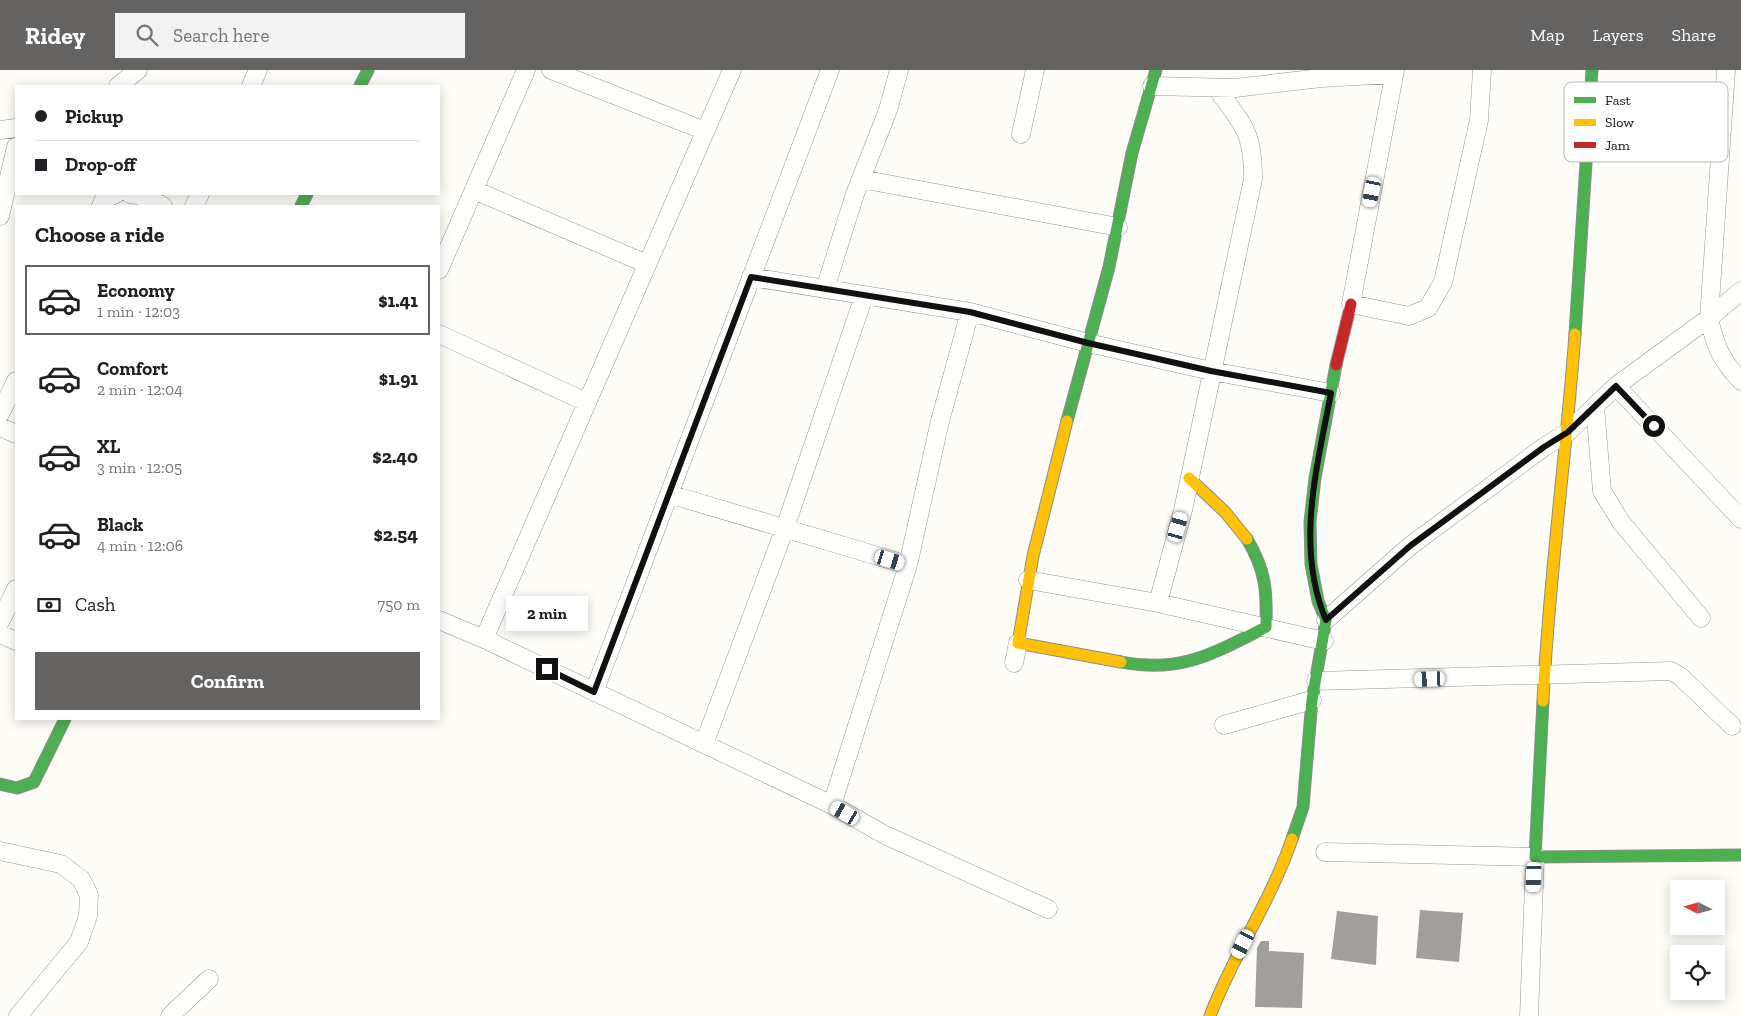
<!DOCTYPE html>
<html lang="en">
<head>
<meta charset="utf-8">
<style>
  body { margin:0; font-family:"Zilla Slab",serif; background:#f2f2f2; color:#202124; height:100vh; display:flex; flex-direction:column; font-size:19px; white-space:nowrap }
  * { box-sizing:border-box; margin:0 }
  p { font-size:16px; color:#757577 }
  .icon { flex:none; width:28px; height:28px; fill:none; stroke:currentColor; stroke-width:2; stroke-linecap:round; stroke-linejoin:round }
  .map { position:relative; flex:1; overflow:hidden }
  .drawer { position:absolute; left:15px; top:135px; width:425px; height:515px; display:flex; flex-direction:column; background:#fff; border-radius:0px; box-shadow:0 2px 12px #0003 }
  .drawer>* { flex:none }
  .guide { position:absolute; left:15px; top:15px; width:425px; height:110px; border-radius:0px; box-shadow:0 2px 12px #0003; display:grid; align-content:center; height:110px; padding:0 20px; background:#fff }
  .needle { width:32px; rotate:276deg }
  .tools { position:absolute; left:1670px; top:810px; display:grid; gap:10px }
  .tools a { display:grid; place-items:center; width:55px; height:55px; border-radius:0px; background:#fff; box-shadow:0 2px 12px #0003; font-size:25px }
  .end { position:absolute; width:22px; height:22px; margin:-11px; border:6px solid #111; background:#fff; box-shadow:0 0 0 2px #fff }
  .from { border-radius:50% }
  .bubble { position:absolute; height:35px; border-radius:0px; background:#fff; box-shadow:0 2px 12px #0003; font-size:16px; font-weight:700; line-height:35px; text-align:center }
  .car { position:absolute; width:15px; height:30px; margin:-15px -8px; border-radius:6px; box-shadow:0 0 4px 1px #0007; background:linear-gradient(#fff 24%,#345 0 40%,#fff 0 76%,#345 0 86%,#fff 0) }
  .guide b { display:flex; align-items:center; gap:18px; height:48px; font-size:19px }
  .guide b+b { border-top:1px solid #e0e0e0 }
  .guide i { width:12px; height:12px; background:#202124 }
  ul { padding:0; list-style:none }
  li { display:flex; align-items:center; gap:15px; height:70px; margin:0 10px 8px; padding:0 10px; border:2px solid transparent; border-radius:0px }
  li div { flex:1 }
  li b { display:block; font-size:19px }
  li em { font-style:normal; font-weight:700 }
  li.on { border-color:#646362 }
  li>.icon { width:45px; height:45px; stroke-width:1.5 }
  h2 { padding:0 20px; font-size:22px; line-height:60px }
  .pay { display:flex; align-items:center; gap:12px; height:55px; padding:0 20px; font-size:19px }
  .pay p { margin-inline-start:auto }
  .primary-button { display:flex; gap:10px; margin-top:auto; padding:10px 20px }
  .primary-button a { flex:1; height:58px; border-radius:0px; background:#646362; color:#fff; font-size:20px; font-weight:700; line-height:58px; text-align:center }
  header { display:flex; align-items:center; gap:30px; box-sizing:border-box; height:70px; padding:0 25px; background:#646362; color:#fff }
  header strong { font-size:24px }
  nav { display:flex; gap:28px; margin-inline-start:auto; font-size:18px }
  .search { width:350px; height:45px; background:#f2f2f2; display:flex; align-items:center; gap:12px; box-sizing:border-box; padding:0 18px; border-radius:0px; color:#757577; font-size:19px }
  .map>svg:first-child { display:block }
</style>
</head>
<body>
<header>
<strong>Ridey</strong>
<div class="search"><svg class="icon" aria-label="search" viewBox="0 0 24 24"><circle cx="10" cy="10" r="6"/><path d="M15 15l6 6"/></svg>Search here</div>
<nav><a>Map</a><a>Layers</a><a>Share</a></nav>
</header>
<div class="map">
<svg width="1741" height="946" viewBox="0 0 1741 946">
  <rect width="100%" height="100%" fill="#fdfcf7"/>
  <path fill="#a19f9c" d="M 1420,840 L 1463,843 L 1459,892 L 1416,888 Z
    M 1337,841 L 1378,846 L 1376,895 L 1331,889 Z
    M 1261,871 L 1269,871 L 1269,881 L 1304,883 L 1302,938 L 1255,937 L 1257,878 Z"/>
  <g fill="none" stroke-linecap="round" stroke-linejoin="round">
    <defs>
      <path id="street" d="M 551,0 L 705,61
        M 1395,0 L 1351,234 L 1409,246 L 1428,238 L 1443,212 L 1479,50 L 1482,0
        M 1726,0 L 1709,248 C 1715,276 1721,290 1741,311
        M 118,16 L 138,0
        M 251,16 L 258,0
        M 1152,16 L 1235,18 L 1321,8 L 1393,4
        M 0,60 L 16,58
        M 1021,64 L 1035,0
        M 861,109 L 1118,157
        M 474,120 L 647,194
        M 130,124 L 138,125 L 163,136
        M 101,136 L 104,129 L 116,124
        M 194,136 L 200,124
        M 0,146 L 16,77
        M 439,200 L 526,0
        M 751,207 L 970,242 L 1088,273 L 1211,301 L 1331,323
        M 825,219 L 855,124 L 888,40 L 899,0
        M 439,264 L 586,332
        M 1616,316 L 1741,449
        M 1595,336 L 1602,421 L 1621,452 L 1701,548
        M 0,344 L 16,311
        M 0,357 L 16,364
        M 669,424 L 908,495
        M 1028,510 L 1158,533 L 1324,571
        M 1158,533 L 1183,440 L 1253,109 C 1253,62 1244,56 1217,19
        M 439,550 L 484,569 L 832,735 L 885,765 L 1048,839
        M 1326,550 L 1410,476 L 1544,377 L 1568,362 L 1616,316 L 1709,248 L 1741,221
        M 0,552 L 16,519
        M 0,564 L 16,571
        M 484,569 L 732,0
        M 1014,593 L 1018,573
        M 1316,611 L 1671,601 L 1680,606 L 1732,656
        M 594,622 L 830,0
        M 1224,655 L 1312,630
        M 704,674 L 785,458 L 864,226
        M 832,735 L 908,495 L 940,351 L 970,242
        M 0,781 L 61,794 L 81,809 L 89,825 L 88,846 L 79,872 L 18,946
        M 1325,782 L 1535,787 L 1529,946
        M 170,946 L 209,909"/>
      <path id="fast" d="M 360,16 L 368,0
        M 301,136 L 307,124
        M 1575,264 L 1592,0
        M 1067,351 L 1109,197 L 1132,83 L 1156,0
        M 1121,592 C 1181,604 1214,583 1266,557 C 1267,521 1266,501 1247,469
        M 1543,631 L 1535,787 L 1741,785
        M 0,714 L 17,718 L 34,712 L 65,649
        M 1292,769 L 1303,737 L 1312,630 L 1326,550 L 1318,531 L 1311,494 L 1310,452 L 1315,408 L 1336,295"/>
      <path id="slow" d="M 1067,351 L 1033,486 L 1018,573 L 1121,592
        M 1189,408 L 1225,442 L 1247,469
        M 1543,631 C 1549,508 1566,387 1575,264
        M 1210,946 C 1233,885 1271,831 1292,769"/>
      <path id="jam" d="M 1336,295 L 1351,234"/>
    </defs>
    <use href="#street" stroke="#979795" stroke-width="19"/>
    <use href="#fast" stroke="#8e8d8b" stroke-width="13"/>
    <use href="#slow" stroke="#8e8d8b" stroke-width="13"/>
    <use href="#jam" stroke="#8e8d8b" stroke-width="13"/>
    <use href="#street" stroke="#fffffe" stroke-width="18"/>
    <use href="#fast" stroke="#4caf50" stroke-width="11"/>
    <use href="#slow" stroke="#ffc107" stroke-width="11"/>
    <use href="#jam" stroke="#c62828" stroke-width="11"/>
  </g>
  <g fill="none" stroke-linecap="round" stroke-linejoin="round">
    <path stroke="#111" stroke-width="6" d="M 547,599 L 594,622 L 751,207 L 970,242 L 1088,273 L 1211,301 L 1331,323 C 1317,397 1295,477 1326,550 L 1410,476 L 1544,377 L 1568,362 L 1616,316 L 1654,356"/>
  </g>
  <rect x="1564" y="12" width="164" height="80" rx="8" fill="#fff" stroke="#b8b8b8" stroke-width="1"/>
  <rect x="1574" y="27" width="22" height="6" fill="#4caf50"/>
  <rect x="1574" y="49" width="22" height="7" fill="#ffc107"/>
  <rect x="1574" y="72" width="22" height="6" fill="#c62828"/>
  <g font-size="14" fill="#111">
    <text x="1605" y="35">Fast</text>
    <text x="1605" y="57">Slow</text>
    <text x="1605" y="80">Jam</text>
  </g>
</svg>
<div class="tools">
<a><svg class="needle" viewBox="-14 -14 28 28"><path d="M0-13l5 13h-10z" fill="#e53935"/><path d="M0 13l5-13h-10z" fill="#757577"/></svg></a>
<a><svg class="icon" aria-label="locate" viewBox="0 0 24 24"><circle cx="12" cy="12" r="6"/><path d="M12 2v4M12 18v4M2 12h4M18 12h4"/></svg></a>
</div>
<i class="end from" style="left:1654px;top:356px"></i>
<i class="end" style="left:547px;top:599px"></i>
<div class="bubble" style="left:506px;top:526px;width:82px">2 min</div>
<i class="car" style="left:1372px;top:122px;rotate:191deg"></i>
<i class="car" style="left:1178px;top:457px;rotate:16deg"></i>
<i class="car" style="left:890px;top:490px;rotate:107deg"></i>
<i class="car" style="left:1430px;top:609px;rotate:268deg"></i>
<i class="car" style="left:845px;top:743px;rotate:300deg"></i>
<i class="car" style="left:1534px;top:807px;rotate:182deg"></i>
<i class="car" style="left:1243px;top:874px;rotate:207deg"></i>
<div class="guide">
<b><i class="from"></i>Pickup</b>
<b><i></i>Drop-off</b>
</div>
<section class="drawer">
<h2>Choose a ride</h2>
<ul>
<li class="on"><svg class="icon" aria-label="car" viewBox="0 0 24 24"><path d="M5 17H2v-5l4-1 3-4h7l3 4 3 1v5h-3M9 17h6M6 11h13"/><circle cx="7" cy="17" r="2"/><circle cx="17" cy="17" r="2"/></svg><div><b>Economy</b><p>1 min · 12:03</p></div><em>$1.41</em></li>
<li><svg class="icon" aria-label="car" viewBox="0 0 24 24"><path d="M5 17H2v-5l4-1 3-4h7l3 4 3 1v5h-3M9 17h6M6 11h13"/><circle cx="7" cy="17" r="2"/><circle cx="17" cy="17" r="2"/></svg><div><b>Comfort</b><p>2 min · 12:04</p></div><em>$1.91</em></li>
<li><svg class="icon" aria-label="car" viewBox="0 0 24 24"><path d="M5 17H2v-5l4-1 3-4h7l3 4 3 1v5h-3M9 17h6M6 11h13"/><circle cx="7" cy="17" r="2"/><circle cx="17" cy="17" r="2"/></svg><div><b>XL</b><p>3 min · 12:05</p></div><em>$2.40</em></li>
<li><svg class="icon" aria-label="car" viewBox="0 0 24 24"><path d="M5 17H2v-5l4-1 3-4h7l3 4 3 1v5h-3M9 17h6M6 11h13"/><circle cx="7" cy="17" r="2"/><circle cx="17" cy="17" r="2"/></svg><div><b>Black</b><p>4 min · 12:06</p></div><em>$2.54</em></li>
</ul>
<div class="pay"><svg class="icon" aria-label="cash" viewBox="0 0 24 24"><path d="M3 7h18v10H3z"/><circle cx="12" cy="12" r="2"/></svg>Cash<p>750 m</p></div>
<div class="primary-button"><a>Confirm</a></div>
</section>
</div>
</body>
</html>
